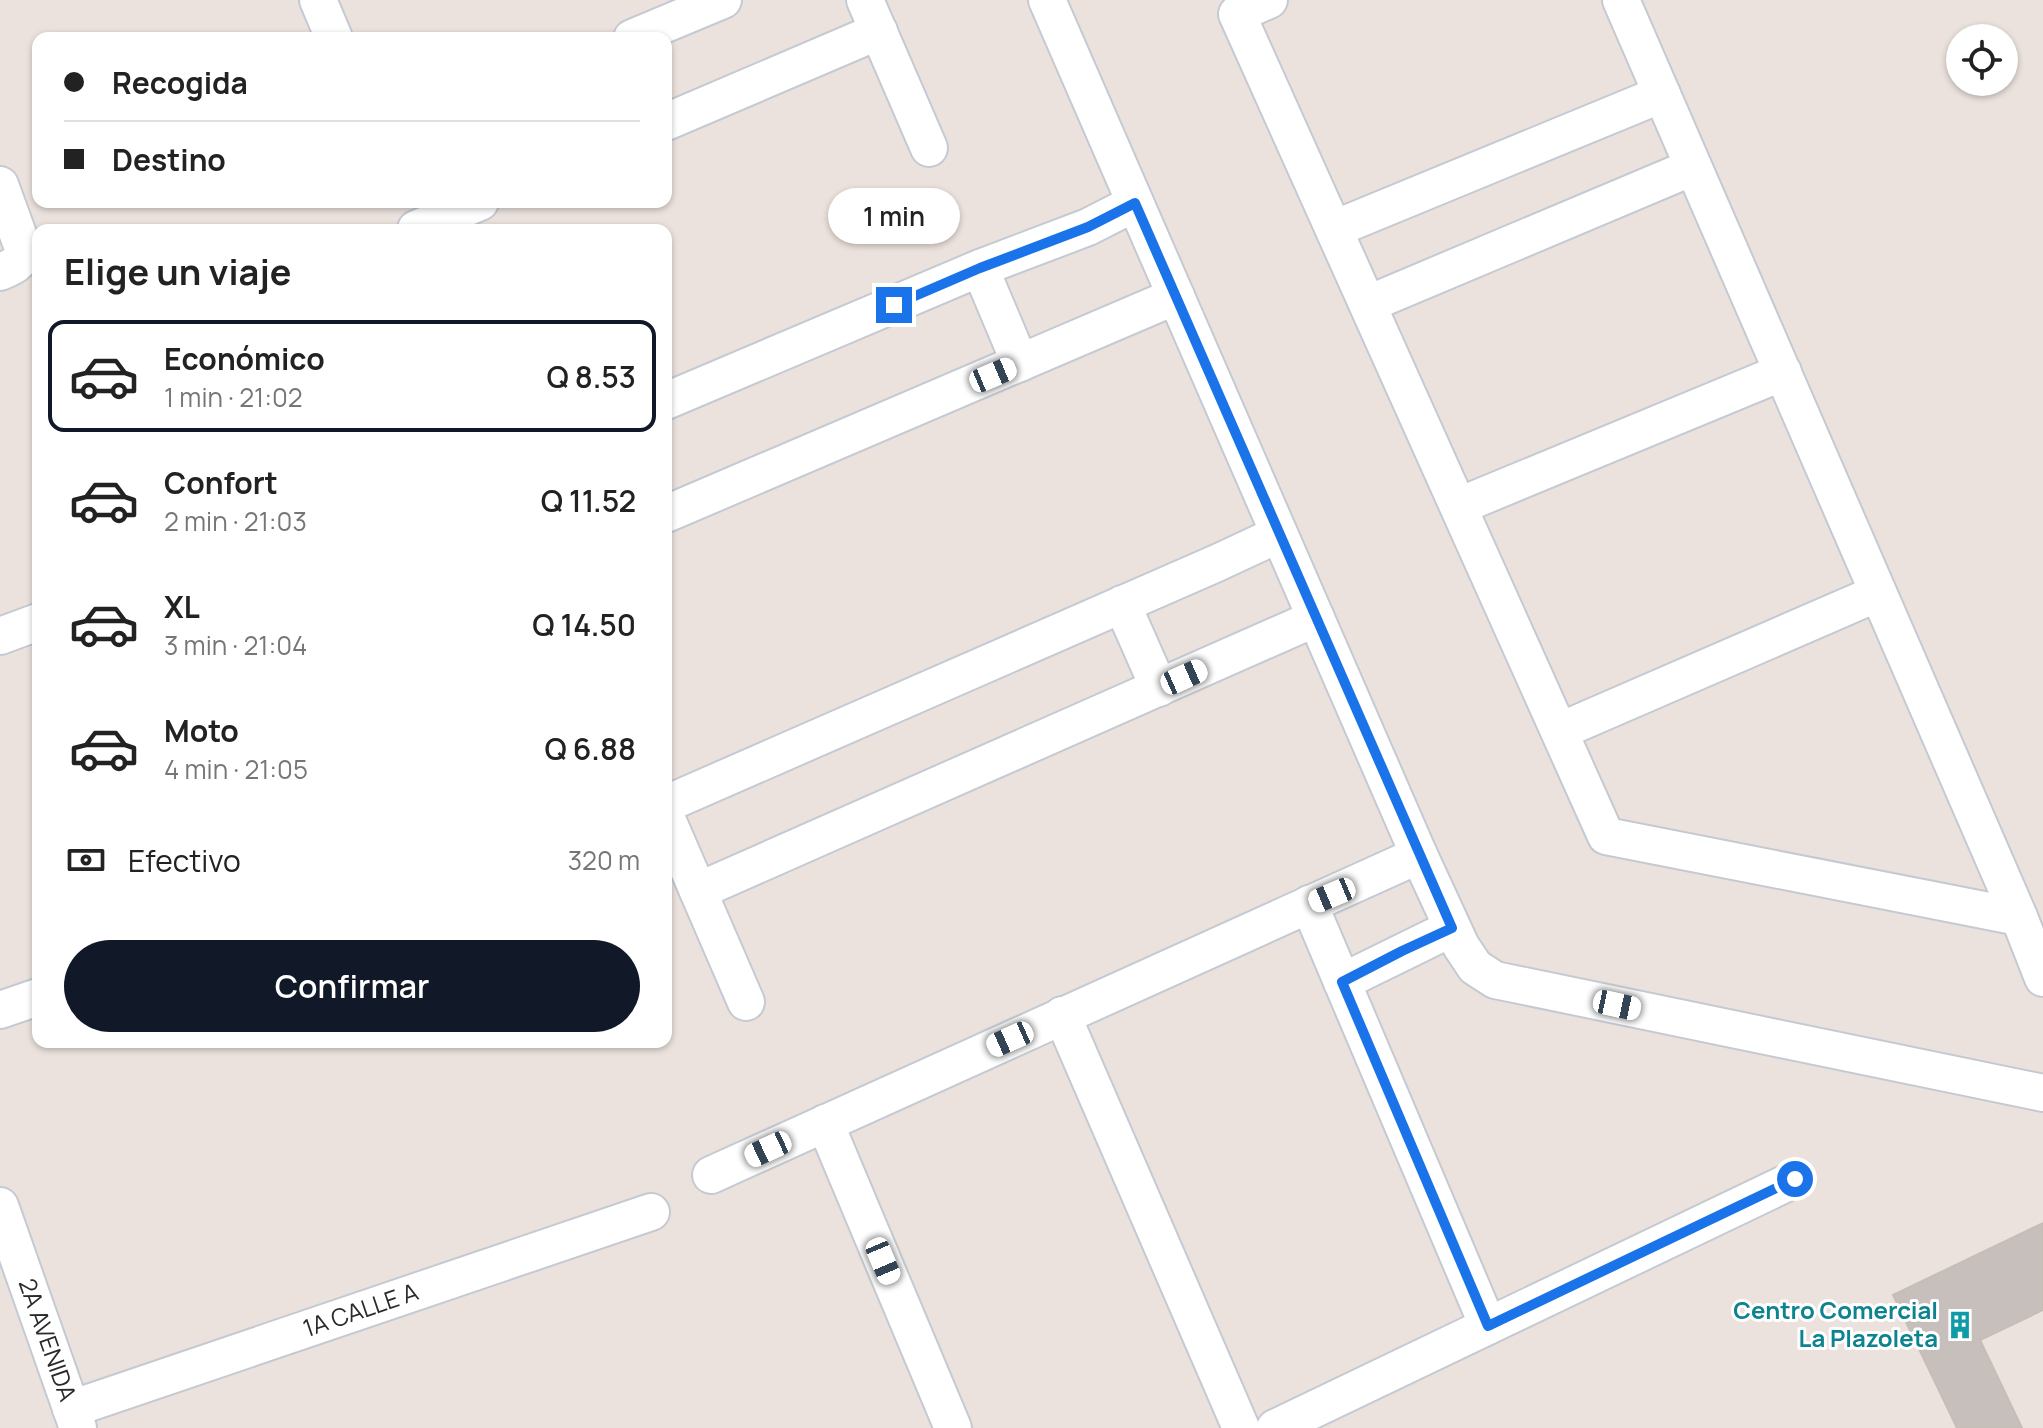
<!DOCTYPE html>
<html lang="es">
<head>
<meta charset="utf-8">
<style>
  body { margin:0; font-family:Manrope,sans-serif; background:#f6f6f6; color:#222; height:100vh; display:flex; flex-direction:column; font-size:30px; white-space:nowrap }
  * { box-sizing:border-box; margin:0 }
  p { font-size:26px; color:#767676 }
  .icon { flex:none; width:44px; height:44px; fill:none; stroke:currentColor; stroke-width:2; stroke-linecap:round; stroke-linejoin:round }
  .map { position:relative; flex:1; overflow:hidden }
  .sheet { position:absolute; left:32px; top:224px; width:640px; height:824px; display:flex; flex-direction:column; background:#fff; border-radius:16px; box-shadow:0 2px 6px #0004 }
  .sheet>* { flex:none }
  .hud { position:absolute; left:32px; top:32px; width:640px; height:176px; border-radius:16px; box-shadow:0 2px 6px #0004; display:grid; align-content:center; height:176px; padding:0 32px; background:#fff }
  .tools { position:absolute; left:1946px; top:24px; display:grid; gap:16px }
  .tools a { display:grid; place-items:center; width:72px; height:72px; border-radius:50%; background:#fff; box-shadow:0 2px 6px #0004; font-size:40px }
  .end { position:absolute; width:36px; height:36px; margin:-18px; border:10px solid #1a73e8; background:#fff; box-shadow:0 0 0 4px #fff }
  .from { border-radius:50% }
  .bubble { position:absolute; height:56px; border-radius:28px; background:#fff; box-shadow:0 2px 6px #0004; font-size:26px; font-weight:600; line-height:56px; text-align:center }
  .car { position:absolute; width:24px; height:48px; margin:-24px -12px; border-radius:10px; box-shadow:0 0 6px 2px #0007; background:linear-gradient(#fff 24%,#345 0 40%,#fff 0 76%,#345 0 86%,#fff 0) }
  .hud b { display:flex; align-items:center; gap:28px; height:76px; font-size:30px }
  .hud b+b { border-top:2px solid #e0e0e0 }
  .hud i { width:20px; height:20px; background:#222 }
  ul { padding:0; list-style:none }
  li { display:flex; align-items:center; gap:24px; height:112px; margin:0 16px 12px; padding:0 16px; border:4px solid transparent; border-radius:16px }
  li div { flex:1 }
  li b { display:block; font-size:30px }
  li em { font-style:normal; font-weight:600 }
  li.active { border-color:#111827 }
  li>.icon { width:72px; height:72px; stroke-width:1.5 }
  h2 { padding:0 32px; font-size:36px; line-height:96px }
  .pay { display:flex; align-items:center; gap:20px; height:88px; padding:0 32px; font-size:30px }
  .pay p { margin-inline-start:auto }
  .button { display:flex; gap:16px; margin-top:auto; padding:16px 32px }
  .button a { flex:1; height:92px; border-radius:48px; background:#111827; color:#fff; font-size:32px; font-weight:600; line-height:92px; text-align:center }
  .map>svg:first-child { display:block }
</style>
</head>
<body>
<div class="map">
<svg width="2043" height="1428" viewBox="0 0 2043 1428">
  <rect width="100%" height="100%" fill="#ebe2dd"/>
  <path fill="#c6bfbc" stroke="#c6bdb6" stroke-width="2" d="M 2043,1223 L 2043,1310 L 1980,1340 L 2022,1428 L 1957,1428 L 1893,1295 Z"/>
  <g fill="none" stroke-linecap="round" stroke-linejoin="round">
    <defs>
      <g id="street">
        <path d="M 318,0 L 334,38"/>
        <path d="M 865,0 L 929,148"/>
        <path d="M 1047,0 L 1419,855 L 1461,946 L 1475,967 L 1495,980 L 2043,1093"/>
        <path d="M 1269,0 L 1237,14 L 1606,836 L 2019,917"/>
        <path d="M 1621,0 L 2019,917 L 2043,978"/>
        <path d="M 632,38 L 723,0"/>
        <path d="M 666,122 L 879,31"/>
        <path d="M 0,185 L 24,251 C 20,264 12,267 0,272"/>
        <path d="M 416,229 L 480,202"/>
        <path d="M 1334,229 L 1662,94"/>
        <path d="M 980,268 L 1020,363"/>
        <path d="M 1368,304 L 1693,167"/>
        <path d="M 666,401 L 980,268 L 1088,227 L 1135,203"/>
        <path d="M 1459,506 L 1783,372"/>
        <path d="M 666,514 L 1176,296"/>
        <path d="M 1122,604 L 1159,688"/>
        <path d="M 0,636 L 38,622"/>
        <path d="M 1560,731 L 1878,593"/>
        <path d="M 666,804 L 1217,563 L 1279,534"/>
        <path d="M 666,817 L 746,1002"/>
        <path d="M 698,891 L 1316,618"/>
        <path d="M 1309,904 L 1488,1326"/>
        <path d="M 1342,982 L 1452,928"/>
        <path d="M 0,1010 L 38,997"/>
        <path d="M 1062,1015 L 1241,1428"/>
        <path d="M 825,1123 L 953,1428"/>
        <path d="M 711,1175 L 1419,855"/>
        <path id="s1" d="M 0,1206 L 78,1428"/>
        <path id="s2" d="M 71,1409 L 651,1212"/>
        <path d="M 1275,1428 L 1795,1179"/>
      </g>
    </defs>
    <use href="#street" stroke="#c5cad2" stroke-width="40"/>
    <use href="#street" stroke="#fff" stroke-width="36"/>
  </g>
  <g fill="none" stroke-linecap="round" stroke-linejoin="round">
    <path stroke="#1a73e8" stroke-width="10" d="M 894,305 L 980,268 L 1088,227 L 1135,203 L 1452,928 L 1402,951 L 1342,982 L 1488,1326 L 1795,1179"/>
  </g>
  <defs>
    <symbol id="building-bare" viewBox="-9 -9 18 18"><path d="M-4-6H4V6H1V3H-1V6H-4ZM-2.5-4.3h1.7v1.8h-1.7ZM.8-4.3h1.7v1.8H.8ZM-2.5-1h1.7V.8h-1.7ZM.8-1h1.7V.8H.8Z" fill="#0f9aa8" stroke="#fff" stroke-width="2.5" paint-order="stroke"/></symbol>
  </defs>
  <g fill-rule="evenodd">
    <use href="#building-bare" x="1940" y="1305" width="40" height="40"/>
  </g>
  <g text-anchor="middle" stroke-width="6" stroke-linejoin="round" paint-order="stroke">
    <g font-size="24" fill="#2a2a2a" stroke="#fff">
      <text dy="8" stroke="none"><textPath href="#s2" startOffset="306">1A CALLE A</textPath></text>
      <text dy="8" stroke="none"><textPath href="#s1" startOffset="142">2A AVENIDA</textPath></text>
    </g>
    <g font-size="24" font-weight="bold" fill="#0d838f" stroke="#fff" text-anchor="end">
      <text x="1938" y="1319">Centro Comercial<tspan x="1938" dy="28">La Plazoleta</tspan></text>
    </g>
  </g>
</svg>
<div class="tools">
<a><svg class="icon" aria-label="locate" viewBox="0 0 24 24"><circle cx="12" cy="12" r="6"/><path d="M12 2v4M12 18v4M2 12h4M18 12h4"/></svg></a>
</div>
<i class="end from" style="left:1795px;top:1179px"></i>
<i class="end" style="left:894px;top:305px"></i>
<div class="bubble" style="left:828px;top:188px;width:132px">1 min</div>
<i class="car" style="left:993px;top:375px;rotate:67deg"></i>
<i class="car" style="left:1184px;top:677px;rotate:66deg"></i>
<i class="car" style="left:1332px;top:895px;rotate:247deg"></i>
<i class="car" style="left:1617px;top:1005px;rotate:102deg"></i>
<i class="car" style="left:1010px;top:1039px;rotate:246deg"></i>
<i class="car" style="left:768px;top:1149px;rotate:245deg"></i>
<i class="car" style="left:883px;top:1261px;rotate:157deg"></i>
<div class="hud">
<b><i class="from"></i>Recogida</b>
<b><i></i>Destino</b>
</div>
<section class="sheet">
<h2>Elige un viaje</h2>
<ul>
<li class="active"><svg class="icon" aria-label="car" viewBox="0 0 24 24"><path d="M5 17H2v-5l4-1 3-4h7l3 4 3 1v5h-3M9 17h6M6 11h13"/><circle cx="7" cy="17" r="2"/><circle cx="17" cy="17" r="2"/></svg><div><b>Económico</b><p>1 min · 21:02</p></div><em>Q 8.53</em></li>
<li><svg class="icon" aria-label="car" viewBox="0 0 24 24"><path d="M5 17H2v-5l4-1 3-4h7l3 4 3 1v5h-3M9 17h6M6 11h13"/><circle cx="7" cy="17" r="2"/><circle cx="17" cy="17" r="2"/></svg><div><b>Confort</b><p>2 min · 21:03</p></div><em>Q 11.52</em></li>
<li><svg class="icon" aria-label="car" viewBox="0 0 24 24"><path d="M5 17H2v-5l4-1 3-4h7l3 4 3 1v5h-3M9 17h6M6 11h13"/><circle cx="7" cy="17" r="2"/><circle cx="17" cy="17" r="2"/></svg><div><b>XL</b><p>3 min · 21:04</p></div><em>Q 14.50</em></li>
<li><svg class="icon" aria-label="car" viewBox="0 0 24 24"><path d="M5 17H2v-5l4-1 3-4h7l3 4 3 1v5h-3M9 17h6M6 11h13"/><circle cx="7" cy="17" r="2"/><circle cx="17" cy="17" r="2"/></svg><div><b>Moto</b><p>4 min · 21:05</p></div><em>Q 6.88</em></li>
</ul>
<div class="pay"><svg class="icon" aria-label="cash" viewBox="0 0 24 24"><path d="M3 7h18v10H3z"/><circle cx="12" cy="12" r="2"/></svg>Efectivo<p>320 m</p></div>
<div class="button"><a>Confirmar</a></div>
</section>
</div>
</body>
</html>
